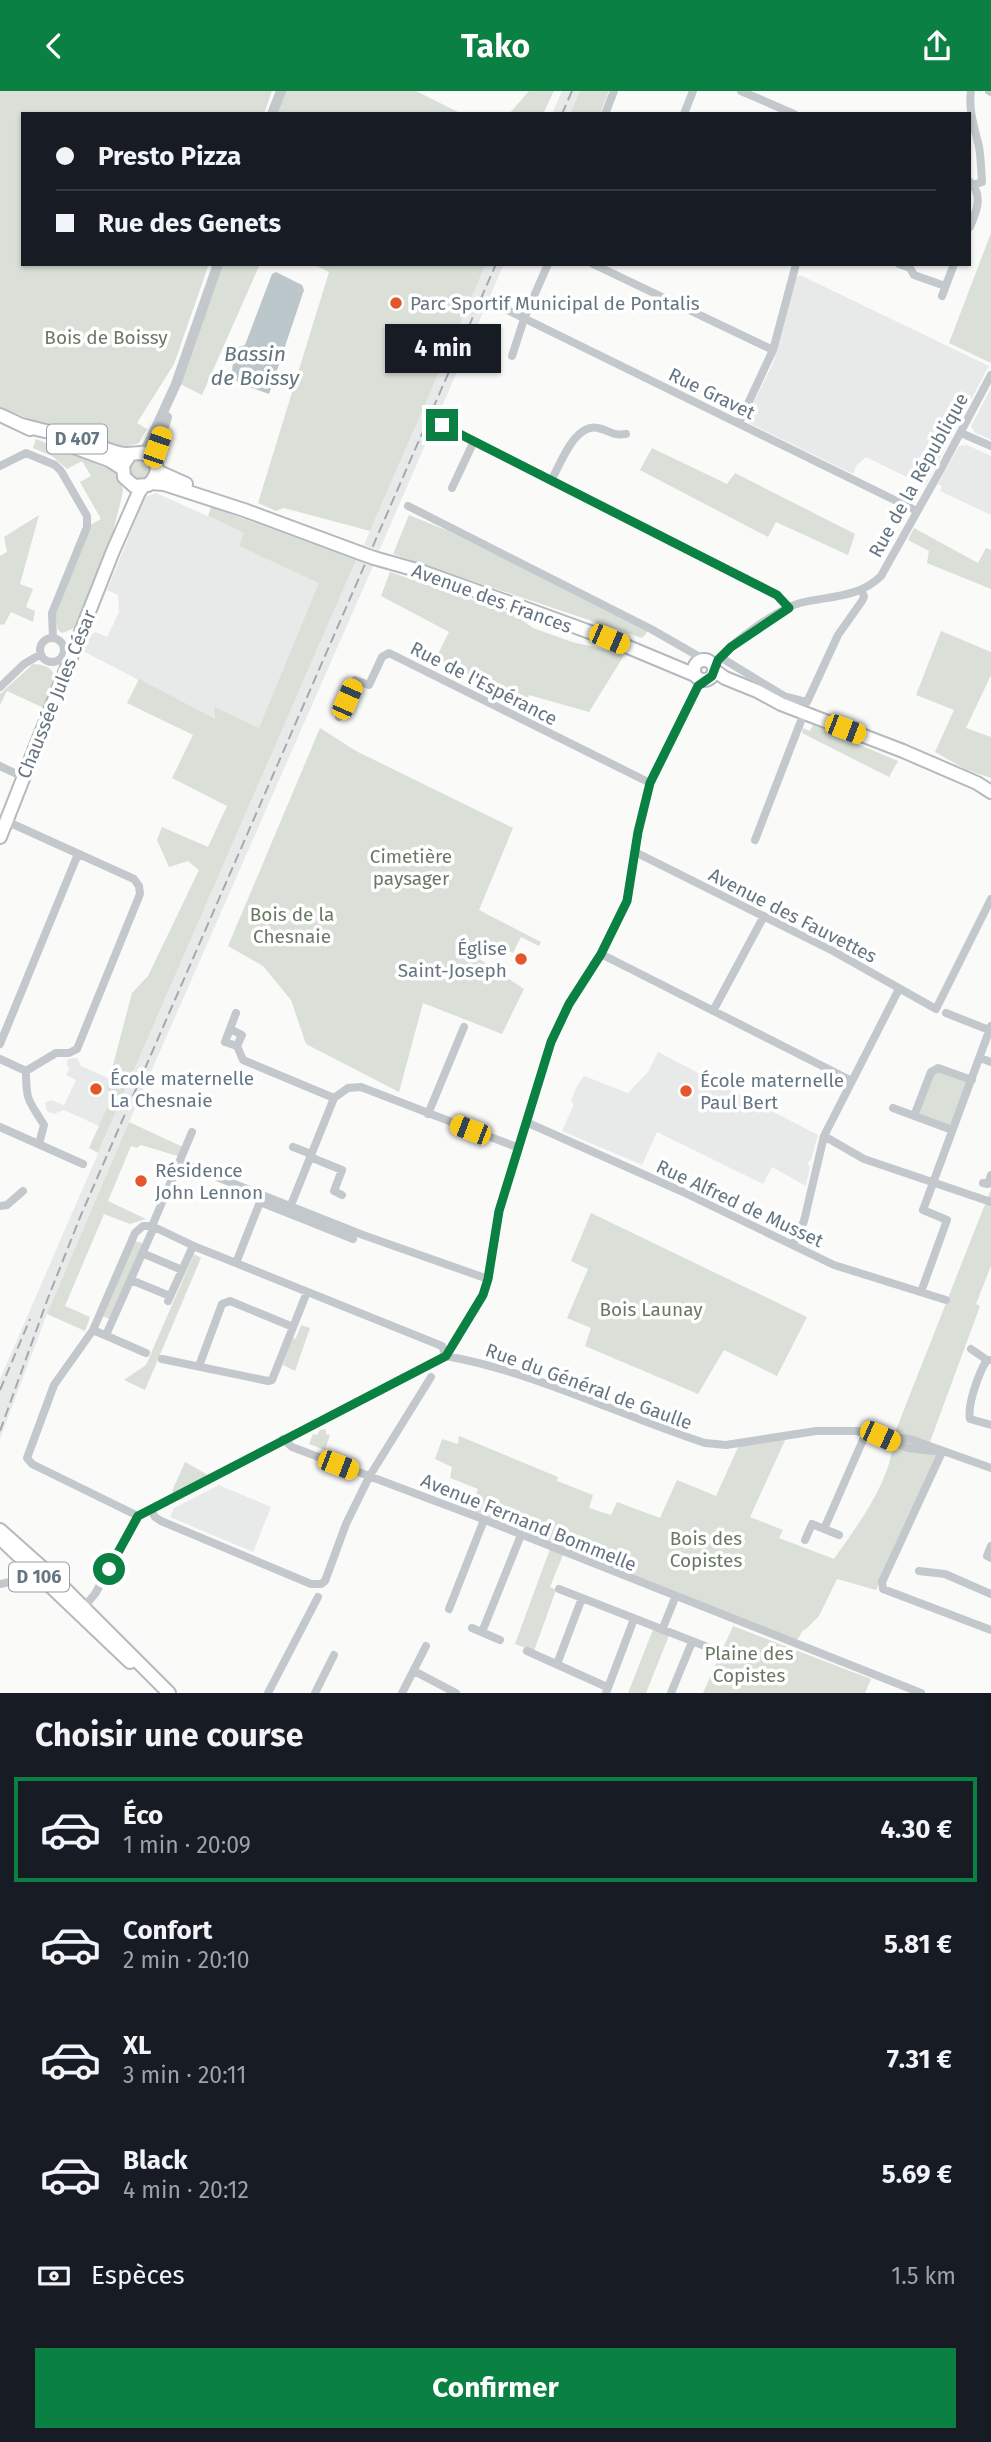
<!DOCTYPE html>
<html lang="fr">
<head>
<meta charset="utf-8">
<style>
  body { margin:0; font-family:"Fira Sans",sans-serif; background:#242831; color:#f1f3f6; height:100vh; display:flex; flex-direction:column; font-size:26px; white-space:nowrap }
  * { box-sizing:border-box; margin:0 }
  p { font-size:23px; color:#9ea1a6 }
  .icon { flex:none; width:38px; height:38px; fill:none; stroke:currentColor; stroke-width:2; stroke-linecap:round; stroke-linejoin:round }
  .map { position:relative; height:1602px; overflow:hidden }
  .side { display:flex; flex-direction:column; background:#171b24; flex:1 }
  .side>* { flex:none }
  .guide { position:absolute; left:21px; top:21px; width:950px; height:154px; border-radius:0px; box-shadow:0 2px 5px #0004; display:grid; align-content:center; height:154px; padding:0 35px; background:#171b24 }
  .end { position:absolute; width:32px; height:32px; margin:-16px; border:9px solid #0b8043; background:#fff; box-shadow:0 0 0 4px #fff }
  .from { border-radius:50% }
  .bubble { position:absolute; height:49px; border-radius:0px; background:#171b24; box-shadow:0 2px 5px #0004; font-size:23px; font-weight:700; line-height:49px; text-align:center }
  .car { position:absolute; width:21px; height:42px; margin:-21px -10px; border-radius:9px; box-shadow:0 0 5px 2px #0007; background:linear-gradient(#f5c518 24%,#345 0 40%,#f5c518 0 76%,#345 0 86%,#f5c518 0) }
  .guide b { display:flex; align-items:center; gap:24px; height:66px; font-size:26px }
  .guide b+b { border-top:2px solid #363941 }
  .guide i { width:18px; height:18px; background:#f1f3f6 }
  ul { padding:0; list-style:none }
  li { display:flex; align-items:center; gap:21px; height:105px; margin:0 14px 10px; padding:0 21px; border:4px solid transparent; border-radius:0px }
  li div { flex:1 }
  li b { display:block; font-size:26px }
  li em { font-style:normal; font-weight:700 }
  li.current { border-color:#0b8043 }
  li>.icon { width:63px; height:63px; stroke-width:1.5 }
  h2 { padding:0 35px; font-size:32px; line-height:84px }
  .pay { display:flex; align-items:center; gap:18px; height:77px; padding:0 35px; font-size:26px }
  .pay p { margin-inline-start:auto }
  .cta { display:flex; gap:14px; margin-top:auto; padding:14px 35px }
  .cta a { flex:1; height:80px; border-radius:0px; background:#0b8043; color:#fff; font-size:28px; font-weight:700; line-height:80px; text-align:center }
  header { display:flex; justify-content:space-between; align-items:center; height:91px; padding:0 35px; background:#0b8043; color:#fff; font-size:32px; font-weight:700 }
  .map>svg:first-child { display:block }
</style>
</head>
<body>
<header><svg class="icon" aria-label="back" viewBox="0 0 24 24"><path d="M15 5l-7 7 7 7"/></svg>Tako<svg class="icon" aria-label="share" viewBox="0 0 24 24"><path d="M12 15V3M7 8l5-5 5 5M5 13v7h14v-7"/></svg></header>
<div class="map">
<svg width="991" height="1602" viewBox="0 0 991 1602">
  <rect width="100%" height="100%" fill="#fafaf8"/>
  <path fill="#e8e9e9" d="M 562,0 L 580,0 L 570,23 L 552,23 Z
    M 486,173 L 504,173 L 379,460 L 364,454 Z
    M 800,184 L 989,275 L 925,395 L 866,366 L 857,374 L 853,383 L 749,332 L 747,325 L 774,270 L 795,187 Z
    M 991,297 L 991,349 L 974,341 L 971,335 Z
    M 967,354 L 991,365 L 991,424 L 940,400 L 942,395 L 938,393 L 959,355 Z
    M 156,402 L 245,442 L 239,455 L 320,492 L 259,638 L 214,617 L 215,629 L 83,560 L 90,544 L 96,541 L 107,546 L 119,521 L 118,504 L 107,499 L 145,406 Z
    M 356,469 L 373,475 L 129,1031 L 47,1223 L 0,1348 L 0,1288 Z
    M 658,961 L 818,1044 L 811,1069 L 807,1072 L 810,1076 L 806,1095 L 772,1076 L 763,1093 L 657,1041 L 642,1074 L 562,1040 L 574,1013 L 571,1010 L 576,997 L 584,985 L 628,1002 L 648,981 Z
    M 77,967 L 81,975 L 122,993 L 103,1037 L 64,1019 L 54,1023 L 47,1020 L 45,1012 L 51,1009 L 64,1014 L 76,989 L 66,984 L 69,978 L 67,973 L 68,968 Z
    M 219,1394 L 271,1416 L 253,1461 L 170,1426 L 174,1417 Z"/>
  <path fill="#dadfd7" d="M 0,0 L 272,0 L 264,23 L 23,23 L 23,173 L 209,173 L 174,273 L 137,332 L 147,338 L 139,352 L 123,357 L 45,334 L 0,316 Z
    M 285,0 L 416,0 L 462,23 L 276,23 Z
    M 529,0 L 554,0 L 543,23 L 509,23 Z
    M 580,0 L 609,0 L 600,23 L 570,23 Z
    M 991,142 L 991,272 L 949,252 Z
    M 223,173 L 260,173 L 202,304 L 180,293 Z
    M 313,173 L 486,173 L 370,440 L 284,417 L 276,420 L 258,412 L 329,181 Z
    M 36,348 L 114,380 L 123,398 L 122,405 L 111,449 L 80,535 L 62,542 L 58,539 L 55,525 L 90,434 L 101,428 L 80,391 L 91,385 L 82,370 L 67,378 L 52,365 L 33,357 Z
    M 652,357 L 727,393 L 735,382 L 855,443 L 848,464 L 776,431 L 768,446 L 640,379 Z
    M 145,366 L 153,377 L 145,390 L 131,389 L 127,374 L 130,369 Z
    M 211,416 L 356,469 L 98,1062 L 89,1057 L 113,1004 L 107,997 L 132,902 L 148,885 L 199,779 L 188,770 L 169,776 L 157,749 L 162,736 L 208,756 L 227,715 L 172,687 L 193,644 L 127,612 L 139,588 L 215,628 L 214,616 L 259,637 L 319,492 L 239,455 L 244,442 L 208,425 Z
    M 39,424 L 20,493 L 33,498 L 26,516 L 35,520 L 33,531 L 11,521 L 4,534 L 1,533 L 0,535 L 0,465 L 7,461 L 4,446 Z
    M 409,424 L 448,440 L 649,539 L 642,547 L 393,463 Z
    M 914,437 L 978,472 L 986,457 L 991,459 L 991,498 L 927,472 L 929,460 L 908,449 Z
    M 390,481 L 514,523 L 533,537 L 572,551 L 625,563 L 589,621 L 529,604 L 524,613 L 436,567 L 449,541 L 381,505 Z
    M 941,540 L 991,561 L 991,584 L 966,637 L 991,646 L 991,687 L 967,679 L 935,661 L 954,619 L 916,604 Z
    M 33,573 C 66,575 53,597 44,617 L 7,600 L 0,614 L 0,603 Z
    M 813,634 L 898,670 L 889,686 L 802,642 L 803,637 L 810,640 Z
    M 320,637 L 356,660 L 513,737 L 479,819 L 541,851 L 539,855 L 521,846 L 513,862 L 497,854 L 493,863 L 465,852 L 463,857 L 524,898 L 502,943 L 423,912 L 399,1001 L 306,953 L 291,909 L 263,875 L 228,855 Z
    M 938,977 L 972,989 L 952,1039 L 914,1025 L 931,981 Z
    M 129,1031 L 185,1057 L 181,1066 L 141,1054 L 137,1057 L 131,1055 L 108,1110 L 146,1128 L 130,1133 L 104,1123 L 65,1215 L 90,1226 L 85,1240 L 47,1223 Z
    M 991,1098 L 991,1175 L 976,1213 L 980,1215 L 927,1359 L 939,1361 L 876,1499 L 837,1488 L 819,1525 L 805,1539 L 803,1539 L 796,1551 L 468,1423 L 478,1398 L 450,1387 L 452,1376 L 435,1368 L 442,1348 L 458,1353 L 459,1345 L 558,1386 L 557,1390 L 593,1404 L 589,1417 L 611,1424 L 617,1411 L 660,1427 L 677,1389 L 716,1405 L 739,1354 L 786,1347 L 750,1426 L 783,1439 L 779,1447 L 834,1468 C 859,1432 892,1390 894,1344 Z
    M 591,1122 L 807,1226 L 777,1285 L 724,1259 L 698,1303 L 585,1255 L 591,1237 L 567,1227 L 588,1178 L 571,1170 Z
    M 135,1150 L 145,1153 L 112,1229 L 102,1225 Z
    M 194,1163 L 201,1167 L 145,1299 L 124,1289 L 146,1274 Z
    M 301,1234 L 310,1237 L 295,1280 L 283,1274 L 292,1248 L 296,1247 Z
    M 326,1338 L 326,1343 L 330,1344 L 325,1359 L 309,1353 L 313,1343 L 317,1344 L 320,1339 Z
    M 185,1371 L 208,1384 L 174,1402 L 172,1400 Z
    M 550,1458 L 563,1464 L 550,1496 L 556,1499 L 534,1560 L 515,1553 Z
    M 733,1535 L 871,1588 L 865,1602 L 703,1602 Z
    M 654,1536 L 670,1542 L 646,1602 L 628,1602 Z"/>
  <path fill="#bbc7cb" d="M 276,181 L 302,194 L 304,199 L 269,303 L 239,292 C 226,282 235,269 239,256 L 245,254 L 272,183 Z"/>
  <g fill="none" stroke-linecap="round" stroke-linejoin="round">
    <defs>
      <path id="secondary" d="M 157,380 L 186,393
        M 150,392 L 164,393 L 244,419 L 360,462
        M 374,467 L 420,480 L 513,513 L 609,548 L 695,584
        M694 579a10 10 0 1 1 20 0a10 10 0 1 1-20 0Z
        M 715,580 L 725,587 L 757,600 L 781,613 L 903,660 L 977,692 L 991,701"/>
      <path id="primary" d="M 0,324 L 30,338
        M 22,334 C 42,340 62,343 82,349 C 94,353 106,359 119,362 C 130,366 141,358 150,365 C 161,374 157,386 148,394 L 134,395 L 124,386 L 123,374 L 130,364
        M 63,352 L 109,369 L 123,378
        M 0,746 L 113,460 L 139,401 L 144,395
        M 0,1439 L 56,1489 L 169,1602
        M 4,1451 L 130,1571"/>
    </defs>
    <use href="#secondary" stroke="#b3babf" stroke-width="16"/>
    <use href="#primary" stroke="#b5babe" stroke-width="16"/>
    <path stroke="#c3c8cc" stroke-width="8" d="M 741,0 L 794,23
      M 989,0 L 991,1
      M 605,23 L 614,0
      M 684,23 L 693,0
      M 970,95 L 982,91 C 981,79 981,67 979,56 C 975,38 968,19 971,0
      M 970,136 C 976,122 984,104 970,91
      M 593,173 L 773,259
      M 899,173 L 910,177 L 914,184 L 945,195
      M 942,205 L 954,173
      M 493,212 L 917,420
      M 512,265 L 524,228 L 548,173
      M 739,332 L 773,259 L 796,173
      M 442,334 L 777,504 L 789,517
      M 961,342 L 991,355
      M 0,375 L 26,362 L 55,374 L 61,380 L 87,425 L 87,436 L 52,522 L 53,547
      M 551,390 C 560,374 575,331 598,337 C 611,340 612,345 626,343
      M 452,397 L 474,350
      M 408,415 L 651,538 L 705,569
      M40 559a12 12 0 1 1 24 0a12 12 0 1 1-24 0Z
      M 720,566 L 784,605 L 807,611 L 838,544 L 862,510 L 864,506 L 862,499
      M 714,577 C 722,556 778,518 800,512 C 828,505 859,507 881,485 L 941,378 L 991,284
      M 0,596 L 24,573 L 41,563
      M 339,626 L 355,589 L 369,594 L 382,566 L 389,562 L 650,692
      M 0,675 L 23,686
      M 6,730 L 134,788 L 139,795 L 140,803 L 77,958 L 69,962 L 56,962 L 26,980 C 26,1012 29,1009 44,1034 L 39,1053
      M 755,749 L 804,622
      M 635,761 L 833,860 L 936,918 L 991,808
      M 601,863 L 852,990
      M 713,920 L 764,825
      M 236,922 L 225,951 L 237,955
      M 946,922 L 989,939
      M 230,938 L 242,944 L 237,955
      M 0,953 L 78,763
      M 237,955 L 243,969 L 334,1007
      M 980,967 L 991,971
      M 0,968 L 26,980
      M 334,1007 L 348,997 L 361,996 L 519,1057
      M 893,1017 L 952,1039
      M 428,1023 L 464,936
      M 914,1025 L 931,981 L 938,977 L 972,989
      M 526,1031 L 683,1101 L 834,1174 L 946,1209
      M 0,1036 L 83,1073
      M 824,1045 L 864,1068 L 991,1111
      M 293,1056 L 311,1063
      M 310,1066 L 342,1079 L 334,1100 L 342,1104
      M 179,1071 L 363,1144 L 488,1188
      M 983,1092 L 988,1093 L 991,1084
      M 291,1114 L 334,1007
      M 0,1115 L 7,1114 L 23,1100
      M 152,1135 L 192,1041
      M 793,1154 L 804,1130 L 824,1045 L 899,898
      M 142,1162 L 182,1179
      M 236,1172 L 260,1111 L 353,1148
      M 131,1189 L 170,1205
      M 921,1201 L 947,1129 L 923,1119 L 991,935
      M 168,1210 L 193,1155
      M 93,1239 L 146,1262
      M 106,1244 L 154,1136
      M 971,1258 L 987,1269
      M 446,1265 L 483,1204 L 488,1188 L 499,1120 L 551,951 L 569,913 L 601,863 L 627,810 L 638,741 L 650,692 L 699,593 L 705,589
      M 162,1268 L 268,1290 L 272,1289 L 307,1201
      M 991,1269 L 987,1269 C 979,1281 967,1314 970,1328 L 991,1334
      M 199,1275 L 222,1213 L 230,1210 L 293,1236
      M 283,1348 L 292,1356 L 475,1425 L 921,1602
      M 886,1348 L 908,1357 L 934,1360
      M 942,1361 L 882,1491 L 883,1498 L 991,1539
      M 151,1419 L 155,1426 L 161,1430 L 311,1493 L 321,1493 L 325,1490 L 346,1433 L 369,1386 L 431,1286
      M 138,1425 L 32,1373 L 27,1367 L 54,1294 L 93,1239 L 135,1142 L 143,1135 L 152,1135 L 196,1156 L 442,1255 L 446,1265
      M 824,1438 L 866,1342
      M 805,1449 L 812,1433 L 839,1444
      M 991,1455 L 987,1465 L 991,1467
      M 919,1480 L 945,1483 L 991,1503
      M 0,1493 L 14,1490 L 34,1477
      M 559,1498 L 710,1557
      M 82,1518 L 95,1503 L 138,1425 L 446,1265 C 535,1281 619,1324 705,1352 L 726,1354 L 816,1340 L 857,1340 L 880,1345 L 910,1348 L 991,1377
      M 449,1518 L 484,1429
      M 472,1537 L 500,1549
      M 662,1539 L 675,1507
      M 482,1541 L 521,1444
      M 527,1560 L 607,1596
      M 557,1573 L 582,1507
      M 414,1580 L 456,1602
      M 268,1602 L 318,1506
      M 315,1602 L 334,1564
      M 402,1602 L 426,1555
      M 606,1602 L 634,1528
      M 671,1602 L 692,1551"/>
    <path stroke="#c3c8cc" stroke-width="10" d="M 272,23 L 281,0
      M 141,362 L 148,354 L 176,293 L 218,173
      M 154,369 L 167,326"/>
    <use href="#secondary" stroke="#fff" stroke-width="12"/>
    <use href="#primary" stroke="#fff" stroke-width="12"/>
    <path stroke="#a2aab0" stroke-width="2" stroke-dasharray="10 5" stroke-linecap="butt" d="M 562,23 L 572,0
      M 0,1299 L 30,1228
      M 0,1340 L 48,1207 L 81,1124 L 496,173"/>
    <defs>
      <path id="secondary-bridge" d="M 360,462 L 374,467"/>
    </defs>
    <use href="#secondary-bridge" stroke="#b3babf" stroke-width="16" stroke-linecap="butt"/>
    <use href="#secondary-bridge" stroke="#fff" stroke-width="12"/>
  </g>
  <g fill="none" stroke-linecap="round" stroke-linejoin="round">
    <path stroke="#0b8043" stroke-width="9" d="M 109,1478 L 138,1425 L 446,1265 L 483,1204 L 488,1188 L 499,1120 L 551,951 L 569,913 L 601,863 L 627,810 L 638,741 L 650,692 L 698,595 L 712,585 L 718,569 L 731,556 L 789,517 L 777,504 L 442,334"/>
  </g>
  <g fill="#e4572e" stroke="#fff" stroke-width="2.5">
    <circle cx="396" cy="212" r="7"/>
    <circle cx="521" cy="868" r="7"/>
    <circle cx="96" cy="998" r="7"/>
    <circle cx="686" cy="1000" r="7"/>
    <circle cx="141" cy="1090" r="7"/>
  </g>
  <g text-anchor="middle" stroke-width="7" stroke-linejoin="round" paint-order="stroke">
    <g fill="#fff" stroke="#939fa8" stroke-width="2">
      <rect x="47" y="333.5" width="60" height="29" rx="5"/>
      <rect x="9" y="1471.5" width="60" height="29" rx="5"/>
    </g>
    <g font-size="18" font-weight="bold" fill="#657683">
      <text x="77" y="354">D 407</text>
      <text x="39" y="1492">D 106</text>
    </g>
    <g font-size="19" fill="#657683" stroke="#fff" text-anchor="start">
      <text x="410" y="219">Parc Sportif Municipal de Pontalis</text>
      <text x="507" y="864" text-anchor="end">Église<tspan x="507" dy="22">Saint-Joseph</tspan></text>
      <text x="110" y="994">École maternelle<tspan x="110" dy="22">La Chesnaie</tspan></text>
      <text x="700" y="996">École maternelle<tspan x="700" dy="22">Paul Bert</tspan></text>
      <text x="155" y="1086">Résidence<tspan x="155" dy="22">John Lennon</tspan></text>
    </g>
    <g font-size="19" fill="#687a64" stroke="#fff">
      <text x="106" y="253">Bois de Boissy</text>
      <text x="411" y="772">Cimetière<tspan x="411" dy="22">paysager</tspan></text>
      <text x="292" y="830">Bois de la<tspan x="292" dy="22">Chesnaie</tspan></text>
      <text x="651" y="1225">Bois Launay</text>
      <text x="706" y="1454">Bois des<tspan x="706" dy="22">Copistes</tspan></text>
      <text x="749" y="1569">Plaine des<tspan x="749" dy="22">Copistes</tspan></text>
    </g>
    <g font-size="19" fill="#657683" stroke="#fff">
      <text transform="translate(712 302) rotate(26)" y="7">Rue Gravet</text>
      <text transform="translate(918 384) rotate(-61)" y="7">Rue de la République</text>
      <text transform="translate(492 507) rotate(20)" y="7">Avenue des Frances</text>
      <text transform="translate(484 592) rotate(27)" y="7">Rue de l'Espérance</text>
      <text transform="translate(56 603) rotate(-68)" y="7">Chaussée Jules César</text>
      <text transform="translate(793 824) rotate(27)" y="7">Avenue des Fauvettes</text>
      <text transform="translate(740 1112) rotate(25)" y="7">Rue Alfred de Musset</text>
      <text transform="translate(589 1295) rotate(20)" y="7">Rue du Général de Gaulle</text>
      <text transform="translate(529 1431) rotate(22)" y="7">Avenue Fernand Bommelle</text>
    </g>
    <g font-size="21" font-style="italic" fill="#60757c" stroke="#fff">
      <text x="255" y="270">Bassin<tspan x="255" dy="24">de Boissy</tspan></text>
    </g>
  </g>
</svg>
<i class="end from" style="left:109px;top:1478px"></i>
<i class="end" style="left:442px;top:334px"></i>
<div class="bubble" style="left:385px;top:233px;width:116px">4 min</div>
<i class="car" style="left:157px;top:356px;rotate:19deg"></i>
<i class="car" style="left:609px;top:548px;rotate:113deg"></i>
<i class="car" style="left:347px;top:608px;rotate:24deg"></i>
<i class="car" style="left:845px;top:638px;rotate:111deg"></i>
<i class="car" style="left:470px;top:1039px;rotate:291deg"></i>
<i class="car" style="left:880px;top:1345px;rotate:114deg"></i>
<i class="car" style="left:338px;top:1374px;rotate:111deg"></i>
<div class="guide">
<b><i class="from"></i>Presto Pizza</b>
<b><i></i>Rue des Genets</b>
</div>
</div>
<section class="side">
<h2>Choisir une course</h2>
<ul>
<li class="current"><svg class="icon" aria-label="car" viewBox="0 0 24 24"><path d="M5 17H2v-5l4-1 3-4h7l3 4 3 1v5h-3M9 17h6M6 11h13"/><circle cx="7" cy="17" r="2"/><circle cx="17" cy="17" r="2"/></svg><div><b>Éco</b><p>1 min · 20:09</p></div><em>4.30 €</em></li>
<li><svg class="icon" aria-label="car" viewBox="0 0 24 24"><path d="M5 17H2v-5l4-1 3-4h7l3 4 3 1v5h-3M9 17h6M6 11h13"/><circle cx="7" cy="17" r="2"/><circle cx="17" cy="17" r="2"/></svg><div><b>Confort</b><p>2 min · 20:10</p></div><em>5.81 €</em></li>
<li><svg class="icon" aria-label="car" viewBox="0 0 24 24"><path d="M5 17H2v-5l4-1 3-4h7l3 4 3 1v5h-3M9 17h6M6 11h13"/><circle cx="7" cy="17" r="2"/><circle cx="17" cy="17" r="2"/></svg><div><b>XL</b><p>3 min · 20:11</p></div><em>7.31 €</em></li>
<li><svg class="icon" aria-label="car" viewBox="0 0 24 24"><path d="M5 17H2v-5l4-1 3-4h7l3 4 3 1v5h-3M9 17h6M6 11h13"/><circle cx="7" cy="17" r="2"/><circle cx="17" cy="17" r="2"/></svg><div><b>Black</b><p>4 min · 20:12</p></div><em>5.69 €</em></li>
</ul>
<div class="pay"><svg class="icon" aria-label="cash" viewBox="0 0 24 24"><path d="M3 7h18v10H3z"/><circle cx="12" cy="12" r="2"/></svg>Espèces<p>1.5 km</p></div>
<div class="cta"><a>Confirmer</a></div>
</section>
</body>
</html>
